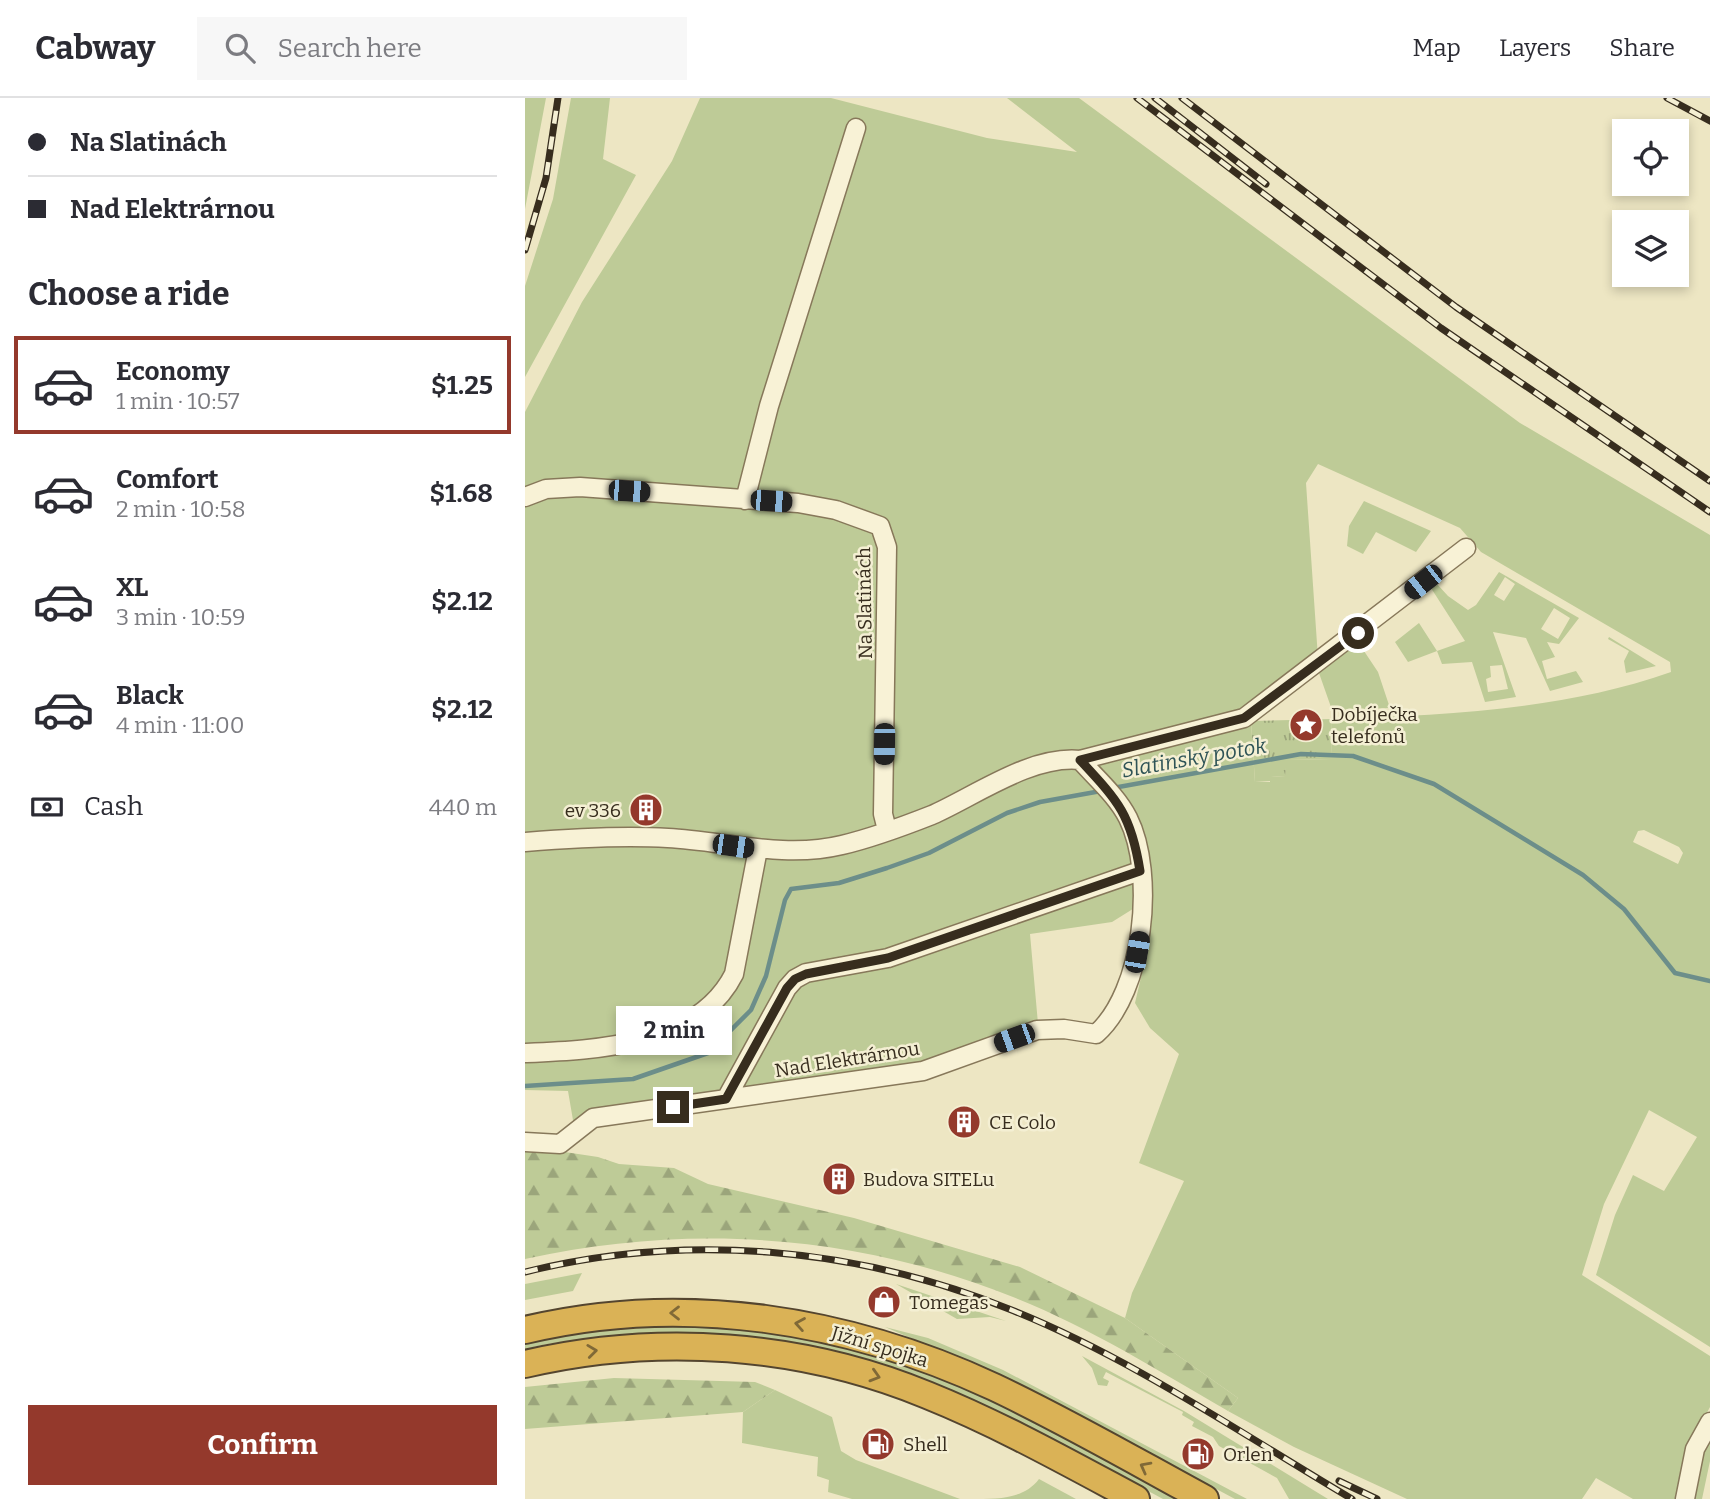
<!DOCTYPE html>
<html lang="en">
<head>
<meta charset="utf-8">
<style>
  body { margin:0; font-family:Bitter,serif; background:#f7f7f7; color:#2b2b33; height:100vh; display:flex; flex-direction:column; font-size:26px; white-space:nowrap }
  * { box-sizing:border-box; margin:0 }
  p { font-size:23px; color:#7c7c81 }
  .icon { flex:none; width:38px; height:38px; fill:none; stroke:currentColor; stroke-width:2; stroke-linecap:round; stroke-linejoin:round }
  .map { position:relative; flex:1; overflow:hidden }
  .drawer { display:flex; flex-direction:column; background:#fff; width:525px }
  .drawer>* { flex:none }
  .banner { display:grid; align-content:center; height:154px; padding:0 28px; background:#fff }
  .buttons { position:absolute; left:1087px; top:21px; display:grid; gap:14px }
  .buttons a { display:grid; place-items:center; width:77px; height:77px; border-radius:0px; background:#fff; box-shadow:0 4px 10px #0003; font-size:35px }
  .end { position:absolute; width:32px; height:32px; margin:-16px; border:9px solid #372d1e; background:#fff; box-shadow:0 0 0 4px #fff }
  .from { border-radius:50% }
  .bubble { position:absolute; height:49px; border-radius:0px; background:#fff; box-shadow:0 4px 10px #0003; font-size:23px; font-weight:700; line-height:49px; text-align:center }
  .car { position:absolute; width:21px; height:42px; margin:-21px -10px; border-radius:9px; box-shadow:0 0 5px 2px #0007; background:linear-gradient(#222 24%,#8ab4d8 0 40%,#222 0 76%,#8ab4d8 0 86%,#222 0) }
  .banner b { display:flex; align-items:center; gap:24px; height:66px; font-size:26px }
  .banner b+b { border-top:2px solid #e1e1e2 }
  .banner i { width:18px; height:18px; background:#2b2b33 }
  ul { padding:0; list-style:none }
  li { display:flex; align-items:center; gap:21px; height:98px; margin:0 14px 10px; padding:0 14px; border:4px solid transparent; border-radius:0px }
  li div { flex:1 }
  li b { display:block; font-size:26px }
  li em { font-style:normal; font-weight:700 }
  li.active { border-color:#94392c }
  li>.icon { width:63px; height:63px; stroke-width:1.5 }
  h2 { padding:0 28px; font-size:32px; line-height:84px }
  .pay { display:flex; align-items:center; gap:18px; height:77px; padding:0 28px; font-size:26px }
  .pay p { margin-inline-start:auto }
  .button { display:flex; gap:14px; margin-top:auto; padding:14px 28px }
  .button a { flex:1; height:80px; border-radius:0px; background:#94392c; color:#fff; font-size:28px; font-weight:700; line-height:80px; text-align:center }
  header { display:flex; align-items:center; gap:42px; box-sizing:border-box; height:98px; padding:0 35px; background:#fff; border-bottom:2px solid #e1e1e2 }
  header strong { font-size:33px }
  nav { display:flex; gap:38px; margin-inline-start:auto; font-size:24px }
  .search { width:490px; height:63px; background:#f7f7f7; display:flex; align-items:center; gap:18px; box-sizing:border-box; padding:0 24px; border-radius:0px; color:#7c7c81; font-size:26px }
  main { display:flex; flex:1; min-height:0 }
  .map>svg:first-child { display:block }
</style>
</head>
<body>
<header>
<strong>Cabway</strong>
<div class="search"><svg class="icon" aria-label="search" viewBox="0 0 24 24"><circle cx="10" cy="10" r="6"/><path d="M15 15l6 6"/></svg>Search here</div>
<nav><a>Map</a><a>Layers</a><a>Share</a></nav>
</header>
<main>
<section class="drawer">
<div class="banner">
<b><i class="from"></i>Na Slatinách</b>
<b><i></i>Nad Elektrárnou</b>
</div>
<h2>Choose a ride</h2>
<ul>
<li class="active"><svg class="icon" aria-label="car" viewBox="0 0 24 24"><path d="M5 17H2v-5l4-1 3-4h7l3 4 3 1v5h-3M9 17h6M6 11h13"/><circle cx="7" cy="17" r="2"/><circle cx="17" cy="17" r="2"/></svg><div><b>Economy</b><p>1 min · 10:57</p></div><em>$1.25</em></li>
<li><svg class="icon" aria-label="car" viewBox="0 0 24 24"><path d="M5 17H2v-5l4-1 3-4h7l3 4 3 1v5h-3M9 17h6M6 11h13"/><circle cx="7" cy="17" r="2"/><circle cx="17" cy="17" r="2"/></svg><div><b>Comfort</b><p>2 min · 10:58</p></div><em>$1.68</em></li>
<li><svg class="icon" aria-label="car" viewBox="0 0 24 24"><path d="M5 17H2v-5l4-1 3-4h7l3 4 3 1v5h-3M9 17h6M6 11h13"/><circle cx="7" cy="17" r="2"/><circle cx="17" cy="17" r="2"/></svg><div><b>XL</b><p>3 min · 10:59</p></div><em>$2.12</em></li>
<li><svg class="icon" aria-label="car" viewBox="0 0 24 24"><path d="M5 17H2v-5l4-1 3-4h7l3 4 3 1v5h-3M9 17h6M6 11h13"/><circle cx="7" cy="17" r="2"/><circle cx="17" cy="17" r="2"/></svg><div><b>Black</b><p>4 min · 11:00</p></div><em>$2.12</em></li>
</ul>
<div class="pay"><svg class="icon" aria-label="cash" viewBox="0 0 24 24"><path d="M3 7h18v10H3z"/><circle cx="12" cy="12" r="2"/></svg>Cash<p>440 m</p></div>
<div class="button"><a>Confirm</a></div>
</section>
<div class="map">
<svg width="1185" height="1401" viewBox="0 0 1185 1401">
  <defs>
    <pattern id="forest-firs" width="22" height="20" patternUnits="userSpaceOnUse" patternTransform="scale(1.75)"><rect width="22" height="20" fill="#becb97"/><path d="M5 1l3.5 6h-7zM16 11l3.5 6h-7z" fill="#9ba57b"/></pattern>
    <pattern id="park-tufts" width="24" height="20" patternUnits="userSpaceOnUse" patternTransform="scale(1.75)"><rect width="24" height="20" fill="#becb97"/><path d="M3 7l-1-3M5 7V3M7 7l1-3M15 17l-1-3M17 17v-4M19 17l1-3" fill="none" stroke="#9ba57b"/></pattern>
  </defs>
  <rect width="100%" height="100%" fill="#ede6c3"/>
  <path fill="#becb97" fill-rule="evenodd" d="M 0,0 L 21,0 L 0,111 Z
    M 46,0 L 85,0 L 78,61 L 111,77 L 0,279 L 0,188 L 28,101 Z
    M 175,0 L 306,0 L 462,40 L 552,54 L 482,0 L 554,0 L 995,325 L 1185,437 L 1185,1249 L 1071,1177 L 1090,1117 L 1108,1077 L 1139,1093 L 1172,1039 L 1124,1012 L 1079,1106 L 1057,1177 L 1185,1258 L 1185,1309 L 1164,1348 L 1151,1401 L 1108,1401 L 1071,1380 L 1057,1401 L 882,1401 L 769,1349 L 703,1313 L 713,1300 L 600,1220 L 607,1195 L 659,1083 L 614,1065 L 654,956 L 625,930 L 610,905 L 622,854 L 627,799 L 587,824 L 505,836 L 514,937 L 398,978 L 49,1028 L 43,993 L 0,992 L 0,314 L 57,204 L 147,63 ZM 793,366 L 935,430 L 956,454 L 1145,564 L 1146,574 C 1038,612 921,617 807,621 L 806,661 L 761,662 L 760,678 L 745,679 L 745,684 L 730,684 L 725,609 L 793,560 L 781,385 ZM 1119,732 L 1154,749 L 1158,755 L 1153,766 L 1108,744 L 1113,733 Z
    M 839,403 L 906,433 L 891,454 L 851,434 L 838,456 L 822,448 L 824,428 Z
    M 974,474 L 1054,520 L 1034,546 L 1022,544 L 1030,559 L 1017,563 L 1022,581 L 1051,573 L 1058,584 L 1025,593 L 1001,540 L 968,534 L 991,599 L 960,604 L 947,564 L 917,566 L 912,553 L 883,564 L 870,544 L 894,525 L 912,553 L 940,543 L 906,490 L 912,486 L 923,498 L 943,512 L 951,507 ZM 980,479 L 990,486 L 979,503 L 969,497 ZM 1029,510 L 1045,520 L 1033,541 L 1016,531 ZM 977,567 L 983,591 L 963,594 L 961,581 L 966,579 L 965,568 Z
    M 1084,539 L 1131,568 L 1101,575 L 1099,563 L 1104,553 L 1083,541 Z
    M 833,544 L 853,574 L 865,610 L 807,612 L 794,575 Z
    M 57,1175 L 48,1193 L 0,1202 L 0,1186 Z
    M 371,1186 L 481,1223 L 465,1219 L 432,1221 Z
    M 131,1228 C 211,1228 290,1237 367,1262 C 468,1294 562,1351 654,1401 L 638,1401 C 461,1306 314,1222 105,1237 C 70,1240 34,1242 0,1251 L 0,1243 L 41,1235 Z
    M 360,1229 L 403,1240 L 478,1272 L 722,1401 L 710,1401 L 504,1291 Z
    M 557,1258 L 659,1313 L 803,1401 L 764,1401 L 752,1380 L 694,1348 L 688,1339 L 667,1328 L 669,1324 L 657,1317 L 658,1314 L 581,1274 L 578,1280 L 584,1283 L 582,1288 L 573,1287 L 567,1270 Z
    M 250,1292 L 307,1319 L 316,1353 L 331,1362 L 435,1401 L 327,1401 L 303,1394 L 304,1382 L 292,1378 L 293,1359 L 217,1345 L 218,1314 Z
    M 1185,1336 L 1185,1363 L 1177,1401 L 1164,1401 L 1170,1361 Z
    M 514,1381 L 551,1401 L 445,1401 C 474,1401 499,1401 514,1381 Z"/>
  <path fill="url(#forest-firs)" d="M 0,1048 L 73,1059 L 94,1066 L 149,1070 L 183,1086 L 329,1120 L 495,1169 L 600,1220 L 713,1300 L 703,1313 C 634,1273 564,1229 488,1199 C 331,1136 165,1125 0,1161 Z
    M 89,1280 L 230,1284 L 250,1292 L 218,1314 L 0,1331 L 0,1289 Z"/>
  <path fill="url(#park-tufts)" d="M 807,621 L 806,661 L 762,662 L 760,678 L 746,679 L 745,683 L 730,684 L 726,623 Z"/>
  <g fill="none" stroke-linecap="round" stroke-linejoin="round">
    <path stroke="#6c8e8a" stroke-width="4.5" d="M 588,690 L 776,656 L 828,658 L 909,686 L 1058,777 L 1099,811 L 1150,875 L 1185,883
      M 0,988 L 108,981 L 183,955 L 226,912 L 241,878 L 260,802 L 266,791 L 314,785 L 362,770 L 404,755 L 482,715 L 515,704 L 576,693"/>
    <defs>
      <path id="minor" d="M 0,399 L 21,391 L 55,389 L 273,405 L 311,412 L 355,428 L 362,449 L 358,716 L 362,732
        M 220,402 L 244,308 L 331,30
        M 0,744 C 48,740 95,737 143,740 C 200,743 259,761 317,747 C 347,740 379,728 407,717 C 450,698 506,657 555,662 L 719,620 L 941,450
        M 0,955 C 71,952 173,948 209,876 L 233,751
        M 201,1001 L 262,890 L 270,881 L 281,875 L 363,860 L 615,773
        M 0,1044 L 35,1046 L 68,1020 L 398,973 L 512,932 L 539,931 L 571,936 C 619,894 631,776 603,720 C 592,698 571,680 555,662
        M 1160,1401 L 1170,1351 L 1185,1324"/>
      <path id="highway" d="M 0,1232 C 158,1194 323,1221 469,1289 C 541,1323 610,1363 680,1401
        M 0,1266 C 132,1235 276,1245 402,1297 C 474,1326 542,1364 611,1401"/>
    </defs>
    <use href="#minor" stroke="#87785a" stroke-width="21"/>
    <use href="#highway" stroke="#54452f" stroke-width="30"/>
    <use href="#minor" stroke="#f8f2d6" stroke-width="18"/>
    <use href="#highway" stroke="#dab256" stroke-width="26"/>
    <defs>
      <path id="rail" d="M 612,0 L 916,230 L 1185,414
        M 630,0 L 741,86
        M 657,0 L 931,209 L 1185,383
        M 1142,0 L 1185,23
        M 0,152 L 21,80 L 33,0
        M 0,1174 C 161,1134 331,1149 484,1211 C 603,1258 717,1336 827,1401
        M 814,1383 L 852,1401"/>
    </defs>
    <use href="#rail" stroke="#372d1e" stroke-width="7"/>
    <use href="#rail" stroke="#f4efd3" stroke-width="4.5" stroke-dasharray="13" stroke-linecap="butt"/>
  </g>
  <defs><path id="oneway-chevron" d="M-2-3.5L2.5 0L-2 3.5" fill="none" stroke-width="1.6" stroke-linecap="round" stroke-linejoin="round" transform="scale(1.75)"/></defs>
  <g stroke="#806937">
    <use href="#oneway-chevron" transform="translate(150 1215) rotate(-180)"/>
    <use href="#oneway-chevron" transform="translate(275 1226) rotate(-170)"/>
    <use href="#oneway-chevron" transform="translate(67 1253) rotate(-7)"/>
    <use href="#oneway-chevron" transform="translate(350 1278) rotate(17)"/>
    <use href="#oneway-chevron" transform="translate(620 1369) rotate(-152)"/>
  </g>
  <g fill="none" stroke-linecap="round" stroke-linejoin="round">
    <path stroke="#372d1e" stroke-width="9" d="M 148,1009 L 201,1001 L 262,890 L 270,881 L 281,876 L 363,860 L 615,773 C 606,716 593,703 555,662 L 719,620 L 833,535"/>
  </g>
  <defs>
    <symbol id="sight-disc" viewBox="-11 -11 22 22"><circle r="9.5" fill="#94392c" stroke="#f4efd3"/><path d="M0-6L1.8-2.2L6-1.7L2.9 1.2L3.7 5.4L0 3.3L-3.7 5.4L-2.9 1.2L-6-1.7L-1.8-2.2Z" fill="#fff"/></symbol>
    <symbol id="building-disc" viewBox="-11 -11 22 22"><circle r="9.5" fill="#94392c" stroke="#f4efd3"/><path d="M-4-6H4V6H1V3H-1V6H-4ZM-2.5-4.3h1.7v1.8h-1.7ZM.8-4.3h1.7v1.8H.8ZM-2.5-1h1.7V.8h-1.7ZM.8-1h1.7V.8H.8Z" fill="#fff"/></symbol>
    <symbol id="shop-disc" viewBox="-11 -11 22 22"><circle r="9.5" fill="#94392c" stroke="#f4efd3"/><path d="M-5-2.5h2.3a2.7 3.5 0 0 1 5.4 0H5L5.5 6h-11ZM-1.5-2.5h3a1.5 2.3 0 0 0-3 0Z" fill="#fff"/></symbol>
    <symbol id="fuel-disc" viewBox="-11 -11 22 22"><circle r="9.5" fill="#94392c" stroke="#f4efd3"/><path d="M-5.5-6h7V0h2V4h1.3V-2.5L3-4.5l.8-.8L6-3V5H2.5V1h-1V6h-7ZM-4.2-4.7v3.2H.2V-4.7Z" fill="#fff"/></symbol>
  </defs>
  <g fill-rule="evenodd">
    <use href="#sight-disc" x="762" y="608" width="38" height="38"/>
    <use href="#building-disc" x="102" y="693" width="38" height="38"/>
    <use href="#building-disc" x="420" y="1005" width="38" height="38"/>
    <use href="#building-disc" x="295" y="1062" width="38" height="38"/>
    <use href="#shop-disc" x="340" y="1185" width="38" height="38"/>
    <use href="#fuel-disc" x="334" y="1327" width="38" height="38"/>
    <use href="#fuel-disc" x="654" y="1337" width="38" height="38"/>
  </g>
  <g text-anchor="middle" stroke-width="5" stroke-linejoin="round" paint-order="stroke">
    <g font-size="19" fill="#372d1e" stroke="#f4efd3">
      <text transform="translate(339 505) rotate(-91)" y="7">Na Slatinách</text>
      <text transform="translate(322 961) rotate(-9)" y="7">Nad Elektrárnou</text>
      <text transform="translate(355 1248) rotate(17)" y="7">Jižní spojka</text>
    </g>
    <g font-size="19" fill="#372d1e" stroke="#f4efd3" text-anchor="start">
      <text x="806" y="623">Dobíječka<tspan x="806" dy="22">telefonů</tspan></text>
      <text x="96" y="719" text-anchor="end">ev 336</text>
      <text x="464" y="1031">CE Colo</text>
      <text x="338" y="1088">Budova SITELu</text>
      <text x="384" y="1211">Tomegas</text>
      <text x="378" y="1353">Shell</text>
      <text x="698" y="1363">Orlen</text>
    </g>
    <g font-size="21" font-style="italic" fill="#2e5356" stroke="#f4efd3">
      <text transform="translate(669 660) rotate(-10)" y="7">Slatinský potok</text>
    </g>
  </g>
</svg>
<div class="buttons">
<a><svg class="icon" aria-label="locate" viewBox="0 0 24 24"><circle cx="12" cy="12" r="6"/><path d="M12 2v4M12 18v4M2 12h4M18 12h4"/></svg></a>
<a><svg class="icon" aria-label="layers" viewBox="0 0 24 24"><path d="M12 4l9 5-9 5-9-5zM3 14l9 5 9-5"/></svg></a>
</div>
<i class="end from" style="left:833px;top:535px"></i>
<i class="end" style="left:148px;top:1009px"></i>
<div class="bubble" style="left:91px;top:908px;width:116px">2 min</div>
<i class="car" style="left:104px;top:393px;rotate:94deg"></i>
<i class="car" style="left:246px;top:403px;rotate:94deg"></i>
<i class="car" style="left:898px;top:484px;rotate:232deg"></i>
<i class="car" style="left:359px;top:646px;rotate:181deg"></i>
<i class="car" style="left:208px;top:748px;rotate:98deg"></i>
<i class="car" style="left:612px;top:854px;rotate:10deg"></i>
<i class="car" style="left:489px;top:940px;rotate:250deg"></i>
</div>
</main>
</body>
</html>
